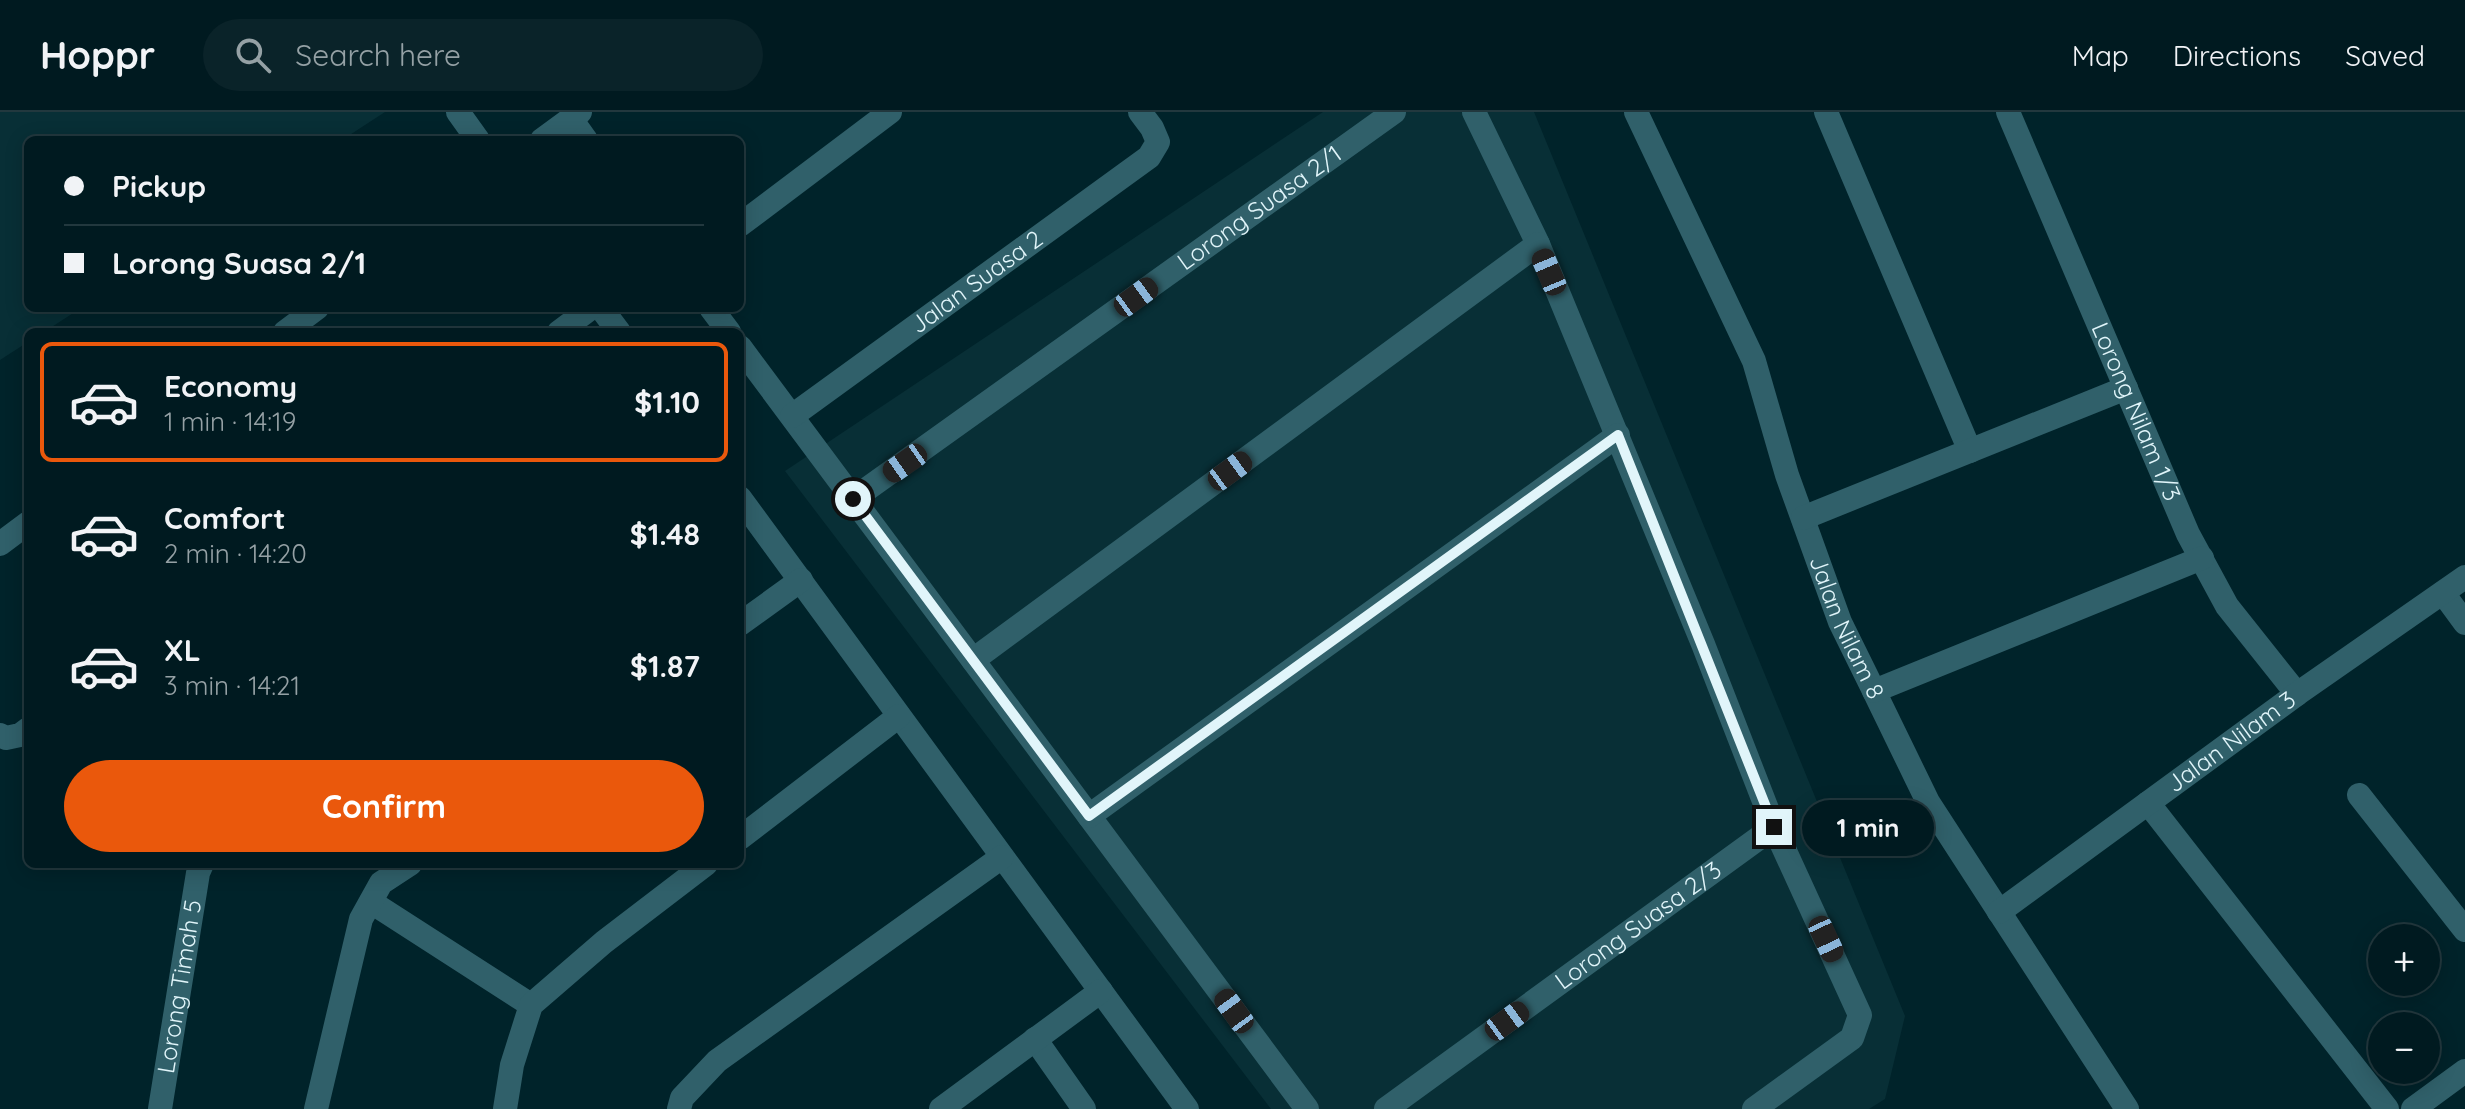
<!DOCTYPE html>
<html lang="en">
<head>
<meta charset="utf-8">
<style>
  body { margin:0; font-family:Quicksand,sans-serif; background:#0a2329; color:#f1f3f6; height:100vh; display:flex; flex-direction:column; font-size:30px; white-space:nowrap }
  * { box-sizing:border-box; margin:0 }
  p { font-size:26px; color:#95a1a5 }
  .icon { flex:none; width:44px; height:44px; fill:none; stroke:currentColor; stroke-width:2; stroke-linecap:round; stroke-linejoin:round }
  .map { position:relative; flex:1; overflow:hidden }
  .drawer { position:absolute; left:24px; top:216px; width:720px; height:540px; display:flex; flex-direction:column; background:#001a20; border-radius:12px; box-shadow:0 4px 20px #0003,0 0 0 2px #22383e }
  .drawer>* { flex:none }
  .guide { position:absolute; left:24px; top:24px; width:720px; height:176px; border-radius:12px; box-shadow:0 4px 20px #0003,0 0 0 2px #22383e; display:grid; align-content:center; height:176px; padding:0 40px; background:#001a20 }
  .controls { position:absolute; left:2368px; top:812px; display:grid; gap:16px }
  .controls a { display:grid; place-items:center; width:72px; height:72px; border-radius:50%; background:#001a20; box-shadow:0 4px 20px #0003,0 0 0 2px #22383e; font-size:40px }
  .end { position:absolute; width:36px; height:36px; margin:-18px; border:10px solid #e1f5fa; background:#111; box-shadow:0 0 0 4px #111 }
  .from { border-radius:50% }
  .bubble { position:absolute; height:56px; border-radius:28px; background:#001a20; box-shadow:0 4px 20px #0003,0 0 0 2px #22383e; font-size:26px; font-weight:700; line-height:56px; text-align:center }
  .car { position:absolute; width:24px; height:48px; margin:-24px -12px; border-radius:10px; box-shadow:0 0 6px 2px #0007; background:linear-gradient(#222 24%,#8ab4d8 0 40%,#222 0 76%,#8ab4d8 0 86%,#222 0) }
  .guide b { display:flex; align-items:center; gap:28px; height:76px; font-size:30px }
  .guide b+b { border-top:2px solid #22383e }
  .guide i { width:20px; height:20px; background:#f1f3f6 }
  ul { padding:14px 0 0; list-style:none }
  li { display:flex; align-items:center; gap:24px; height:120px; margin:0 16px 12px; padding:0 24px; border:4px solid transparent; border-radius:12px }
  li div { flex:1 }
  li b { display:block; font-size:30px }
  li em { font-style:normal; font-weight:700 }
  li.on { border-color:#ea580c }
  li>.icon { width:72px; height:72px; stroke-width:1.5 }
  .button { display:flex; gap:16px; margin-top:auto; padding:16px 40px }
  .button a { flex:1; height:92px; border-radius:48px; background:#ea580c; color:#fff; font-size:32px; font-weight:700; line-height:92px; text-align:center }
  header { display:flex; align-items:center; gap:48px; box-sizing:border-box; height:112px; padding:0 40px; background:#001a20; border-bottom:2px solid #22383e }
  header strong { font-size:38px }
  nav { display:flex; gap:44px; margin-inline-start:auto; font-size:28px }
  .search { width:560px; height:72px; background:#0a2329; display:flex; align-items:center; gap:20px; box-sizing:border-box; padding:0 28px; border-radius:44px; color:#95a1a5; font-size:30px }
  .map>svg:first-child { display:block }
</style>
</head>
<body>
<header>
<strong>Hoppr</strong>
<div class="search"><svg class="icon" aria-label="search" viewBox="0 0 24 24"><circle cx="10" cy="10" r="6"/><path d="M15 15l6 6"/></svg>Search here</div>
<nav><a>Map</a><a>Directions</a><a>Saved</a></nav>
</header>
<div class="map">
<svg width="2465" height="997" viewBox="0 0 2465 997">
  <rect width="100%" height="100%" fill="#00232a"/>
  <path fill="#082f36" d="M 0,0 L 385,0 L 342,28 L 28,28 L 28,196 L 81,196 L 44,220 L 28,220 L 28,230 L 0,248 Z
    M 1323,0 L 1534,0 L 1905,904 L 1885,987 L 1869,997 L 1271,997 L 785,359 Z"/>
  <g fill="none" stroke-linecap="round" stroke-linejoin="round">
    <g stroke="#30606a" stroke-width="24">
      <path d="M 458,0 L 478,28"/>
      <path d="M 1474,0 L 1538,132 L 1703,532 L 1774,715 L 1860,903 L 1852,926 L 1754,997"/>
      <path id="s1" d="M 1636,0 L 1754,249 L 1787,363 L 1840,510 L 1874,579 L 1928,690 L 2127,997"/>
      <path d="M 1826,0 L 1970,339"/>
      <path id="s2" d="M 2008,0 L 2188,422 L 2227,494 L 2297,582"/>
      <path d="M 571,7 L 586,28"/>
      <path d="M 542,28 L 580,0"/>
      <path d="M 740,113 L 890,0"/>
      <path d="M 601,196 L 619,220"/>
      <path d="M 711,196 L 729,220"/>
      <path d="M 285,220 L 317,196"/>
      <path d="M 559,220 L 591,196"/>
      <path d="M 740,235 L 1307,997"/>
      <path id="s3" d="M 792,304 L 1149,45 L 1158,30 L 1152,16 L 1140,0"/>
      <path d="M 740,386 L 1187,997"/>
      <path id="s4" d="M 853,387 L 1394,0"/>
      <path d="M 1803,406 L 2126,276"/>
      <path d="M 0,432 L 28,411"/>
      <path d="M 2443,481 L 2465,511"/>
      <path d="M 740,512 L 801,468"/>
      <path d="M 973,548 L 1538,132"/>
      <path d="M 1874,579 L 2202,446"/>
      <path d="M 0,623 L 6,626 L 20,623 L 28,617"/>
      <path d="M 2359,683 L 2465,818"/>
      <path d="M 2148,691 L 2387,997"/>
      <path d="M 1089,704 L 1618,323"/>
      <path d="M 740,726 L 899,604"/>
      <path d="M 371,790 L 531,893"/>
      <path id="s5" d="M 1999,800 L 2297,582 L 2465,465"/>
      <path d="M 1035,927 L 1084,997"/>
      <path id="s6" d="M 160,997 L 198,761 L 202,752"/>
      <path d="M 316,997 L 361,807 L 381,771 L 410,752"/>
      <path d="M 505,997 L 512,953 L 531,893 L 604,830 L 706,752"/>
      <path d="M 679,997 L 682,986 L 717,949 L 1002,745"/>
      <path d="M 941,997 L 1101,879"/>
      <path id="s7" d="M 1386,997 L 1774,715"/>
      <path d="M 2413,997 L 2465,959"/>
    </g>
  </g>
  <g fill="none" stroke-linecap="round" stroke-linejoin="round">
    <path stroke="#e1f5fa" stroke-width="10" d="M 853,387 L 1089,704 L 1618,323 L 1774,715"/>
  </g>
  <g text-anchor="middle" stroke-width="8" stroke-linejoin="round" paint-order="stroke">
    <g font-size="24" fill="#e1f5fa" stroke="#00232a">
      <text dy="8" stroke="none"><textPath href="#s4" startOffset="500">Lorong Suasa 2/1</textPath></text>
      <text dy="8" stroke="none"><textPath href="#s3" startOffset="228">Jalan Suasa 2</textPath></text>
      <text dy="8" stroke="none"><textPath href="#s2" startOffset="326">Lorong Nilam 1/3</textPath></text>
      <text dy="8" stroke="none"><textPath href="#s1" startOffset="558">Jalan Nilam 8</textPath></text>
      <text dy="8" stroke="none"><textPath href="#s5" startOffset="288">Jalan Nilam 3</textPath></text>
      <text dy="8" stroke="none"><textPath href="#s7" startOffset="312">Lorong Suasa 2/3</textPath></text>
      <text dy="8" stroke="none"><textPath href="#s6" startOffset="124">Lorong Timah 5</textPath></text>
    </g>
  </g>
</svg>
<div class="controls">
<a>+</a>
<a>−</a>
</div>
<i class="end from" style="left:853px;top:387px"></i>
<i class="end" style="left:1774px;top:715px"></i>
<div class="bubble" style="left:1802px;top:688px;width:132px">1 min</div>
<i class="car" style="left:1549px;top:160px;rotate:337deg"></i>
<i class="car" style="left:1136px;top:185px;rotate:54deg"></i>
<i class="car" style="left:905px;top:351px;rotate:235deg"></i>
<i class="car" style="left:1230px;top:359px;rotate:54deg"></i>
<i class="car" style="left:1826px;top:827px;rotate:155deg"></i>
<i class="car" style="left:1234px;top:899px;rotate:324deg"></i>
<i class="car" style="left:1507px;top:909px;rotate:54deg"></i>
<div class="guide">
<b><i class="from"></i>Pickup</b>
<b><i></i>Lorong Suasa 2/1</b>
</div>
<section class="drawer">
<ul>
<li class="on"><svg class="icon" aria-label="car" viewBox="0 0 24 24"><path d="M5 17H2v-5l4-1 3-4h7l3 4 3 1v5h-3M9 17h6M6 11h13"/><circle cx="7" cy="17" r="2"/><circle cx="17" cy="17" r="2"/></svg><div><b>Economy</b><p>1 min · 14:19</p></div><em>$1.10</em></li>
<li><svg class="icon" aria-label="car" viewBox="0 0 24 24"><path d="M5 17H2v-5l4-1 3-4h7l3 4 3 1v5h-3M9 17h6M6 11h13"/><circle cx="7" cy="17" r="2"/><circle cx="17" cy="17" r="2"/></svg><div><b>Comfort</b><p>2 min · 14:20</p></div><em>$1.48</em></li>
<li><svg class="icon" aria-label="car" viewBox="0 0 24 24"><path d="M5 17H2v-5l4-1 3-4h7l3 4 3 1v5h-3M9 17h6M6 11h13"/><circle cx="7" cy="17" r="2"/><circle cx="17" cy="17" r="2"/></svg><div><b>XL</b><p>3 min · 14:21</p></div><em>$1.87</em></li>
</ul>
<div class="button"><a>Confirm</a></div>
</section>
</div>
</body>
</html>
